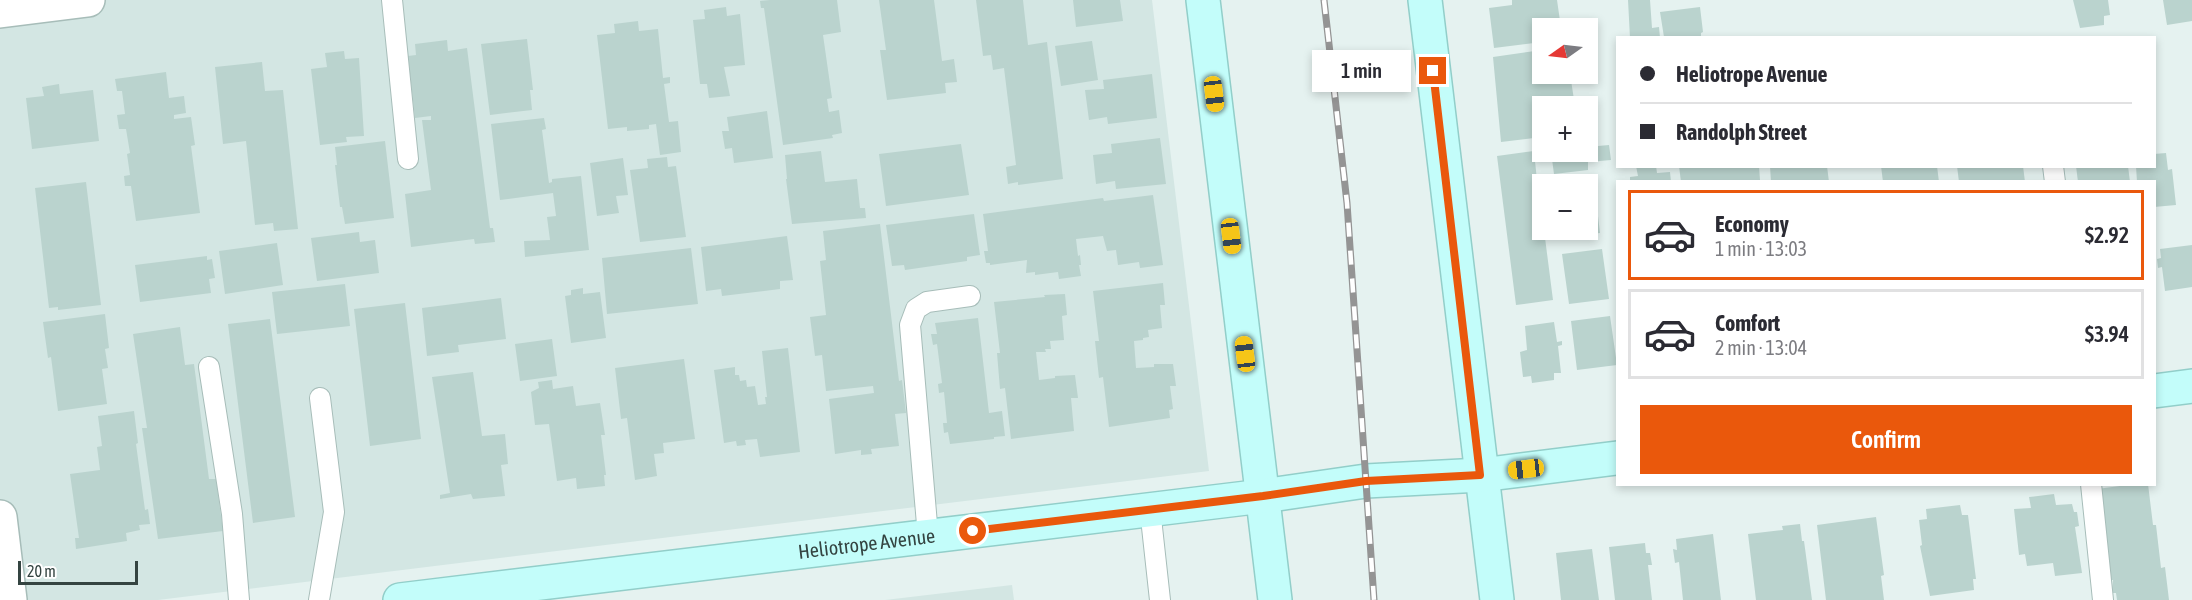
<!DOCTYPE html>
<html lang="en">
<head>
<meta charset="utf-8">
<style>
  body { margin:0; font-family:"Asap Condensed",sans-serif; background:#f2f2f3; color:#2b2b33; height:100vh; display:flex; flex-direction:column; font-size:22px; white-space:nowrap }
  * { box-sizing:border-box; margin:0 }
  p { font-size:20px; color:#7c7c81 }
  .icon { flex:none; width:33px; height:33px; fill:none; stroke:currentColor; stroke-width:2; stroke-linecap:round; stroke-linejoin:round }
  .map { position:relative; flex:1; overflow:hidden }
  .panel { position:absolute; left:1616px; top:180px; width:540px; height:306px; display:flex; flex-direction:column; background:#fff; border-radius:0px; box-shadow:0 3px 9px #0003 }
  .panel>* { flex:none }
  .banner { position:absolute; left:1616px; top:36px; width:540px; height:132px; border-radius:0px; box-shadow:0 3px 9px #0003; display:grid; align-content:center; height:132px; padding:0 24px; background:#fff }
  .needle { width:39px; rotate:256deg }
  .tools { position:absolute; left:1532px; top:18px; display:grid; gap:12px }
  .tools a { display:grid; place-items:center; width:66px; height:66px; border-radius:0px; background:#fff; box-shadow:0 3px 9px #0003; font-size:30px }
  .scale { position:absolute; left:18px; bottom:15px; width:120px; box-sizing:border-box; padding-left:6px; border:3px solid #344441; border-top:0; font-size:16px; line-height:21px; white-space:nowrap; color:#344441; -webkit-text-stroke:4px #fff; paint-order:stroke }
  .end { position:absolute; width:27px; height:27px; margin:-14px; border:8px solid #ea580c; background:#fff; box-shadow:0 0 0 3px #fff }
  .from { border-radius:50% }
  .bubble { position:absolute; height:42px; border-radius:0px; background:#fff; box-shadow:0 3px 9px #0003; font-size:20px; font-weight:600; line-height:42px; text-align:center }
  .car { position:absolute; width:18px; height:36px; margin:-18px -9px; border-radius:8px; box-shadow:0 0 4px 2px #0007; background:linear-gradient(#f5c518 24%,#345 0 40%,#f5c518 0 76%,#345 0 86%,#f5c518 0) }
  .banner b { display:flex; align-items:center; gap:21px; height:57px; font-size:22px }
  .banner b+b { border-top:2px solid #e1e1e2 }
  .banner i { width:15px; height:15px; background:#2b2b33 }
  ul { padding:10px 0 0; list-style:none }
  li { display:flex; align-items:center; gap:18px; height:90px; margin:0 12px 9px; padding:0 12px; border:3px solid #e1e1e2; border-radius:0px }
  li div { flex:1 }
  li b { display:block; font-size:22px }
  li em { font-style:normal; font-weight:600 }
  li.selected { border-color:#ea580c }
  li>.icon { width:54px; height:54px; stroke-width:1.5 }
  .action { display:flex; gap:12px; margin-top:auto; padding:12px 24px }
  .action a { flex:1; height:69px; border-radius:0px; background:#ea580c; color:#fff; font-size:24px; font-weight:600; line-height:69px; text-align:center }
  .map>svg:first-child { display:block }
</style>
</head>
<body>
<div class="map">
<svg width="2192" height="600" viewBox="0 0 2192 600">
  <rect width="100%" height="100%" fill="#e5f2f0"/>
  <path fill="#d3e6e3" d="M 0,0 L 1152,0 L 1209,471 L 158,600 L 0,600 Z
    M 1012,585 L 1014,600 L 885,600 Z"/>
  <path fill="#bad3ce" d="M 770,0 L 837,0 L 841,32 L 823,35 L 832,98 L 827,99 L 829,112 L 839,110 L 842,133 L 832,135 L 833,138 L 783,145 L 764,8 L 761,8 L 760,1 Z
    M 879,0 L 934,0 L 942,61 L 954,59 L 957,82 L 945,83 L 946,93 L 887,100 L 880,50 L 886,50 Z
    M 976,0 L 1023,0 L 1028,45 L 1047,42 L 1063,179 L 1018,185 L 1018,182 L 1008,184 L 1006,167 L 1016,165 L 1004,68 L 993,70 L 991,55 L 983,56 Z
    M 1073,0 L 1120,0 L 1123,21 L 1076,27 Z
    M 1512,0 L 1557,0 L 1561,28 L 1542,28 L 1542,42 L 1494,48 L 1489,8 L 1512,5 Z
    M 1628,0 L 1650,0 L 1652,28 L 1659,27 L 1660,38 L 1630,38 Z
    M 2073,0 L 2108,0 L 2110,15 L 2104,16 L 2104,25 L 2080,28 Z
    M 2163,0 L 2192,0 L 2192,21 L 2167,25 Z
    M 726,7 L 727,16 L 740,14 L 745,65 L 724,67 L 730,96 L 709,98 L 707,84 L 700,84 L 693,20 L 705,19 L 704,10 Z
    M 1700,7 L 1703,32 L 1701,33 L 1701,38 L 1664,37 L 1660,12 Z
    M 638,21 L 639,31 L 658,29 L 663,78 L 670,77 L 670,83 L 664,84 L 669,122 L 678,121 L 681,152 L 660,155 L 656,124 L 649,125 L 649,129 L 627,131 L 627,127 L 608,129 L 597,35 L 615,33 L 614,24 Z
    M 527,39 L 533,90 L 530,90 L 532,110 L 490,115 L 481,44 Z
    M 447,40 L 448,51 L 467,48 L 490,228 L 493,228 L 495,242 L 475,244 L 474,239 L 411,247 L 405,194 L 431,190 L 422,120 L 431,120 L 431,116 L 415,118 L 408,56 L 416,55 L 415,44 Z
    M 1092,41 L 1098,80 L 1061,86 L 1055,46 Z
    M 1542,50 L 1542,74 L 1570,74 L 1575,106 L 1542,106 L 1542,137 L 1501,142 L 1493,57 Z
    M 344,51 L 345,59 L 359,58 L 364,136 L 346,137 L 347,142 L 320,145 L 311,69 L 327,67 L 325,53 Z
    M 262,62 L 265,91 L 283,90 L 298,229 L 274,231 L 273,223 L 255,225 L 246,141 L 223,144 L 215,67 Z
    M 166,72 L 169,98 L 184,96 L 186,113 L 174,115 L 174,119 L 191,117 L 195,145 L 191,146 L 200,213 L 136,221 L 131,186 L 125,186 L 124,176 L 130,175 L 127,154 L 130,153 L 126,129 L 119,129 L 117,115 L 125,114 L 122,91 L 117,91 L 115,79 Z
    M 1152,74 L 1157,118 L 1108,124 L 1107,117 L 1089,120 L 1085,90 L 1104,89 L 1103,80 Z
    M 59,84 L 60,94 L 93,90 L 99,141 L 32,149 L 26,98 L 44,96 L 42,87 Z
    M 767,111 L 773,158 L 734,163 L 732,148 L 725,149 L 722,131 L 729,131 L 727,117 Z
    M 544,118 L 546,129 L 542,130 L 549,183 L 552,182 L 552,179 L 581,176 L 589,250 L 525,257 L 524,241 L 550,240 L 547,217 L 556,216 L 553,193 L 500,200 L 491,124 Z
    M 1160,138 L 1166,184 L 1116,189 L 1115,181 L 1096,184 L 1093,155 L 1112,153 L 1111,144 Z
    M 385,141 L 394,218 L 345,224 L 342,207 L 340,207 L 335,165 L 337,165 L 335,147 Z
    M 961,144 L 969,195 L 886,206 L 879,154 Z
    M 1609,145 L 1611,160 L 1588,162 L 1588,170 L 1554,174 L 1551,152 L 1587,152 L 1587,147 Z
    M 821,151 L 825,182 L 857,179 L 860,208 L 865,208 L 866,218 L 792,224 L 786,179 L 787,179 L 785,155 Z
    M 1534,151 L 1542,230 L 1544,230 L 1553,300 L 1516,305 L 1497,156 Z
    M 2166,153 L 2168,170 L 2172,169 L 2176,205 L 2154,207 L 2154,182 L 2137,182 L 2136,166 L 2154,166 L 2154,154 Z
    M 667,157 L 668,167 L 676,166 L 686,237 L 640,242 L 630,170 L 648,168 L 647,159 Z
    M 623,158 L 628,195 L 616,196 L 619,213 L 597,216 L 590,163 Z
    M 1636,166 L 1656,166 L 1657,173 L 1670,172 L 1671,182 L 1630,182 L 1630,177 L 1638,176 Z
    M 1679,166 L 1759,166 L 1760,180 L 1681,182 Z
    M 1770,166 L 1827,166 L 1829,182 L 1771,182 Z
    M 1881,166 L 1937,166 L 1939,182 L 1883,182 Z
    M 1957,166 L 2023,166 L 2025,182 L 1959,182 Z
    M 2076,166 L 2128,166 L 2130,182 L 2078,182 Z
    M 86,182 L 101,305 L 58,310 L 58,307 L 49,308 L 35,188 Z
    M 1594,182 L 1600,233 L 1561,237 L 1560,230 L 1587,230 L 1587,183 Z
    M 1153,195 L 1163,265 L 1140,268 L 1139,262 L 1118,265 L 1116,250 L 1107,251 L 1103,236 L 1076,239 L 1078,256 L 1080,255 L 1081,265 L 1079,265 L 1081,276 L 1059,279 L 1058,272 L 1035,275 L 1035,272 L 1026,273 L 1027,260 L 990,265 L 990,263 L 986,263 L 984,251 L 988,251 L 983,214 L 1103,198 L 1104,201 Z
    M 974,214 L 980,255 L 967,257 L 967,261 L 905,270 L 904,265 L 892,266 L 886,225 Z
    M 880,224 L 899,381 L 902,380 L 906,413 L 895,414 L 899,446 L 871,449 L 872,454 L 861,455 L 861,450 L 835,454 L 829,399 L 874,393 L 873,386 L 826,391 L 822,355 L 815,356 L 810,317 L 826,315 L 820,261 L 826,260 L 823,231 Z
    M 359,232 L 360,242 L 375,240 L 379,273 L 317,281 L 311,238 Z
    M 787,236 L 793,280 L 780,281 L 780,289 L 722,296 L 721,289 L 706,291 L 701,247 Z
    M 277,243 L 283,285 L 225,294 L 219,251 Z
    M 2192,245 L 2192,287 L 2165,291 L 2162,267 L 2158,268 L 2157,259 L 2161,258 L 2160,249 Z
    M 691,248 L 698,304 L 607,314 L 602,258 Z
    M 1602,249 L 1609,299 L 1569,304 L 1562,254 Z
    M 207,256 L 207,260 L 212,259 L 215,278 L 209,279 L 211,293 L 140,302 L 135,265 Z
    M 1163,283 L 1165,305 L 1160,305 L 1162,328 L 1148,330 L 1149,337 L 1143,338 L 1143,340 L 1134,341 L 1136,368 L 1154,367 L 1154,364 L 1173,364 L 1176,386 L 1170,386 L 1173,409 L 1169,410 L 1170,418 L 1109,427 L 1103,377 L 1099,378 L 1095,341 L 1099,341 L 1093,291 Z
    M 345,284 L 350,326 L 277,334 L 272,292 Z
    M 583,288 L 583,294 L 600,292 L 606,338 L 571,343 L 565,296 L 571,295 L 571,290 Z
    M 1065,294 L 1067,315 L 1062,316 L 1064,340 L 1050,341 L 1051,349 L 1045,349 L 1046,352 L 1036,352 L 1039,380 L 1055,378 L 1055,376 L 1075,375 L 1078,398 L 1071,398 L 1074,431 L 1011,439 L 1005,388 L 1000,389 L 997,353 L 1000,353 L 994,302 L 1045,297 L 1044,295 Z
    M 501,298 L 506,339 L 458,345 L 459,352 L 427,356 L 422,308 Z
    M 405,303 L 421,439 L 370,446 L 354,309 Z
    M 105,314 L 109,348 L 105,349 L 108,368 L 102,369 L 107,404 L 58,411 L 51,357 L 48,358 L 43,322 Z
    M 1610,316 L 1617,365 L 1577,370 L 1571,321 Z
    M 978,318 L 989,413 L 1002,411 L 1005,436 L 994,437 L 994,439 L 950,444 L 948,432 L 944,433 L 943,423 L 947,423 L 944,392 L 939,393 L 938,384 L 942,383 L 937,344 L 933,345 L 931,334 L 937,334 L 935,323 Z
    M 270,319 L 295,517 L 253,523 L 228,324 Z
    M 1554,322 L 1557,342 L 1562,341 L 1562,345 L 1558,346 L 1561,373 L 1554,373 L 1554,380 L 1532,383 L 1531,376 L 1523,377 L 1520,352 L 1527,350 L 1525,326 Z
    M 180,327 L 185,365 L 194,364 L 209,479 L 216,479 L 223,531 L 158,539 L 142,428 L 147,428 L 133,334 Z
    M 552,339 L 557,376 L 520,381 L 515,344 Z
    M 788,348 L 800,452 L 760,457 L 757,439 L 745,440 L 746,445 L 737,446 L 736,441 L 724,443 L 714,370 L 735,367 L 735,375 L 739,375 L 740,381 L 746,380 L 747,387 L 755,386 L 758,405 L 766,404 L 765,397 L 767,397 L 762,351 Z
    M 684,359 L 695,439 L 663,443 L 664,453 L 654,454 L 657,476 L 635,480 L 627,418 L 621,419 L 615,368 Z
    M 473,372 L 482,436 L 505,434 L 508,464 L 501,465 L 505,496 L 473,499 L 471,494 L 440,499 L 440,495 L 450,493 L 432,377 Z
    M 552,380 L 553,389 L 573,386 L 576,406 L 600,403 L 605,435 L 601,435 L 606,475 L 604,475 L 605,486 L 577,489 L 576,478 L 557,481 L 549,424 L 535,425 L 531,392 L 539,388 L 538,382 Z
    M 134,411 L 138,443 L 136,444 L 145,510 L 148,509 L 150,524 L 139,525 L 140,530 L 126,533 L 127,541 L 76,549 L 75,538 L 79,538 L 70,474 L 100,470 L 97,447 L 102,446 L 98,416 Z
    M 2135,484 L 2148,484 L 2153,525 L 2156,525 L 2161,568 L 2165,567 L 2169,600 L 2117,600 L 2116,593 L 2112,593 L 2113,580 L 2110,580 L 2097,489 Z
    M 2054,494 L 2056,505 L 2072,504 L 2074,512 L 2077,512 L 2079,526 L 2075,527 L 2082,573 L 2055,576 L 2053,563 L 2027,566 L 2025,554 L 2019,555 L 2014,509 L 2031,508 L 2029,497 Z
    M 1960,505 L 1962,515 L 1968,515 L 1976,579 L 1973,579 L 1974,590 L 1930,596 L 1920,546 L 1922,545 L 1919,520 L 1927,519 L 1926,509 Z
    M 1876,517 L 1884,575 L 1881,576 L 1884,600 L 1826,600 L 1817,525 Z
    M 1800,524 L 1802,541 L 1804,541 L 1812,600 L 1756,600 L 1748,534 L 1783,530 L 1782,526 Z
    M 1713,534 L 1721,600 L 1683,600 L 1679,562 L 1675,563 L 1673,549 L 1677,550 L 1676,539 Z
    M 1645,543 L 1646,553 L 1650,553 L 1652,565 L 1648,565 L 1652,600 L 1615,600 L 1609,547 Z
    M 1592,549 L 1599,600 L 1561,600 L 1556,553 Z"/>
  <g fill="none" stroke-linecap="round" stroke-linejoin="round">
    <defs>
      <path id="lane" d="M 392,0 L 408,159
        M 2053,166 L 2055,182
        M 209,367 L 232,514 L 239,600
        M 2091,484 L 2103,600
        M 1150,509 L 1160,600
        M 928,536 L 910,325 L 916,309 L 927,302 L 970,296
        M 319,600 L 334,512 L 320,398"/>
      <path id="street" d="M 0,11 L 88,0
        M 0,517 L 10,600"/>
      <g id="secondary">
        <path d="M 1203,0 L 1275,600"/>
        <path d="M 1425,0 L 1497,600"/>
        <path d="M 2154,391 L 2192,386"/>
        <path id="s1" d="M 400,600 L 1263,496 L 1366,481 L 1481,475 L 1617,458"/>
      </g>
    </defs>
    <use href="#lane" stroke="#a7bdb9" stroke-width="22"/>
    <use href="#street" stroke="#a7bdb9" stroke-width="36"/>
    <use href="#secondary" stroke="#92cec9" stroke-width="36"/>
    <use href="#lane" stroke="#fff" stroke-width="20"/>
    <use href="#street" stroke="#fff" stroke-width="33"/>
    <use href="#secondary" stroke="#c3fdfa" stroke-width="33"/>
    <defs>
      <path id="rail" d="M 1324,0 L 1347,203 L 1374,600"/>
    </defs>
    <use href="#rail" stroke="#949494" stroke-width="7"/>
    <use href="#rail" stroke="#fff" stroke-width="4.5" stroke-dasharray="14" stroke-linecap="butt"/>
  </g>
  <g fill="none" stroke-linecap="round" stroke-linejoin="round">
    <path stroke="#ea580c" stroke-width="8" d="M 973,531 L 1263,496 L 1366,481 L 1480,475 L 1433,71"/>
  </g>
  <g text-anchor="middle" stroke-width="5" stroke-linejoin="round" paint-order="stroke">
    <g font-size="20" fill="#344441" stroke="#fff">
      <text dy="7" stroke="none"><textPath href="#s1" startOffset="470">Heliotrope Avenue</textPath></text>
    </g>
  </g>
</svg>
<div class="tools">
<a><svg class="needle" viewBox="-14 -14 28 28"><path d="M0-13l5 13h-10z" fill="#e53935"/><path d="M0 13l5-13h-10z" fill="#7c7c81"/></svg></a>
<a>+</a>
<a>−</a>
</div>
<div class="scale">20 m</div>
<i class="end from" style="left:973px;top:531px"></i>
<i class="end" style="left:1433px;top:71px"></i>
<div class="bubble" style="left:1312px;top:50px;width:99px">1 min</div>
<i class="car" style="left:1214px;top:94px;rotate:173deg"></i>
<i class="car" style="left:1231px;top:236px;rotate:173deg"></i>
<i class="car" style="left:1245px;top:354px;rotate:353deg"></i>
<i class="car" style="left:1526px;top:469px;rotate:263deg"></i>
<div class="banner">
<b><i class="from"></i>Heliotrope Avenue</b>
<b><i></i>Randolph Street</b>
</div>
<section class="panel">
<ul>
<li class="selected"><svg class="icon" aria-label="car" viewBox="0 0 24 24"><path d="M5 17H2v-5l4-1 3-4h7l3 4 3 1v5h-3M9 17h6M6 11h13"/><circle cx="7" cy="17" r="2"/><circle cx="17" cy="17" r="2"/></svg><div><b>Economy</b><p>1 min · 13:03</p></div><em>$2.92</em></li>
<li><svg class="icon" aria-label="car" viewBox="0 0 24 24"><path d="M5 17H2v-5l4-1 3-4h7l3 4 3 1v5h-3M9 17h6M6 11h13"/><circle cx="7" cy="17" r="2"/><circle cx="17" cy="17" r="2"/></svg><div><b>Comfort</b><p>2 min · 13:04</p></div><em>$3.94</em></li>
</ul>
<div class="action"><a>Confirm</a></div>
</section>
</div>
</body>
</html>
